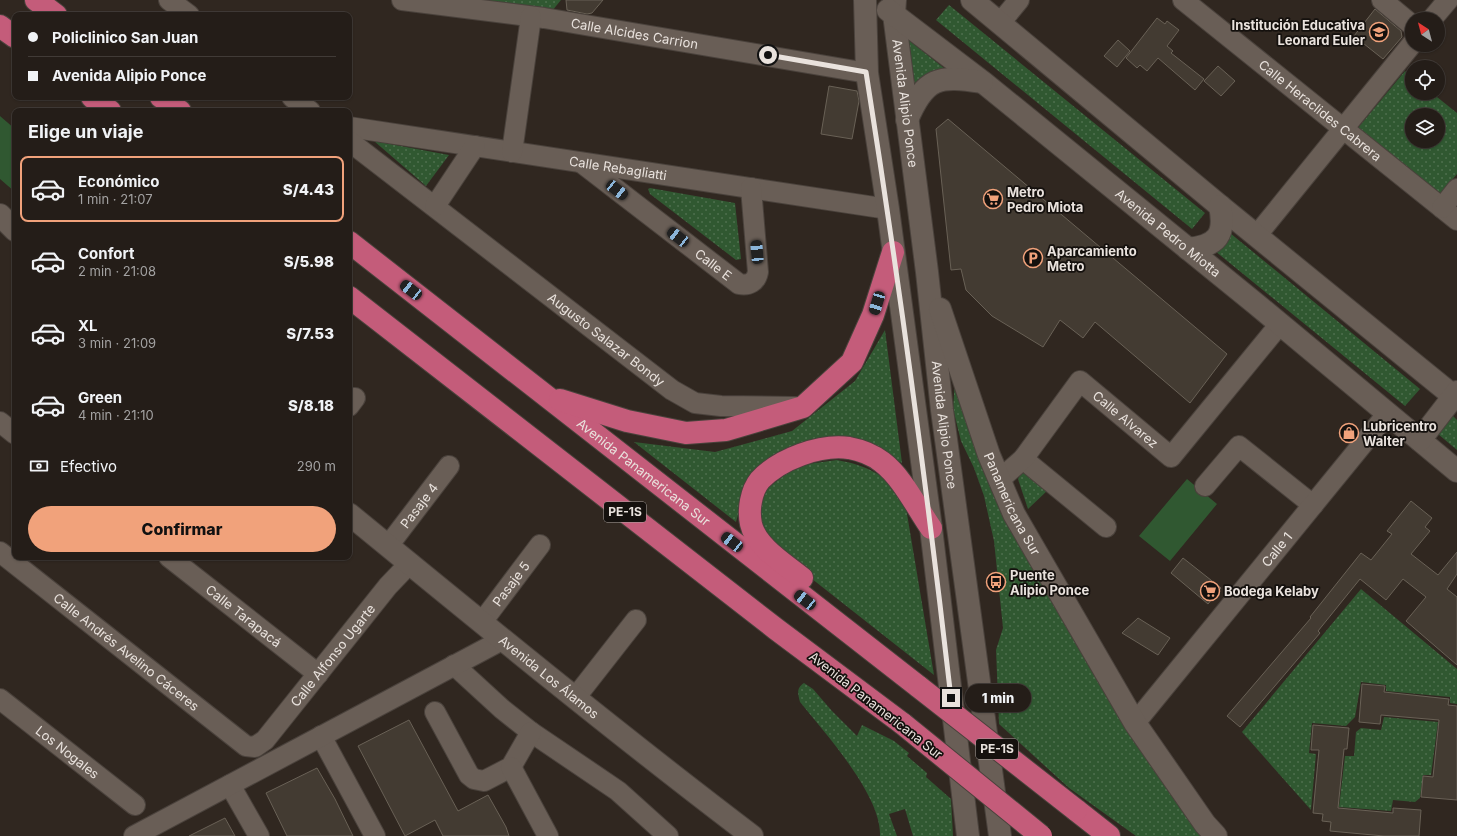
<!DOCTYPE html>
<html lang="es">
<head>
<meta charset="utf-8">
<style>
  body { margin:0; font-family:Inter,sans-serif; background:#2c2621; color:#f1f3f6; height:100vh; display:flex; flex-direction:column; font-size:15px; white-space:nowrap }
  * { box-sizing:border-box; margin:0 }
  p { font-size:13px; color:#a3a2a2 }
  .icon { flex:none; width:22px; height:22px; fill:none; stroke:currentColor; stroke-width:2; stroke-linecap:round; stroke-linejoin:round }
  .map { position:relative; flex:1; overflow:hidden }
  .panel { position:absolute; left:12px; top:108px; width:340px; height:452px; display:flex; flex-direction:column; background:#241d18; border-radius:8px; box-shadow:0 1px 3px #0004,0 0 0 1px #413b37 }
  .panel>* { flex:none }
  .top-card { position:absolute; left:12px; top:12px; width:340px; height:88px; border-radius:8px; box-shadow:0 1px 3px #0004,0 0 0 1px #413b37; display:grid; align-content:center; height:88px; padding:0 16px; background:#241d18 }
  .needle { width:26px; rotate:324deg }
  .controls { position:absolute; left:1405px; top:12px; display:grid; gap:8px }
  .controls a { display:grid; place-items:center; width:40px; height:40px; border-radius:50%; background:#241d18; box-shadow:0 1px 3px #0004,0 0 0 1px #413b37; font-size:20px }
  .end { position:absolute; width:18px; height:18px; margin:-9px; border:5px solid #e9e2dd; background:#111; box-shadow:0 0 0 2px #111 }
  .from { border-radius:50% }
  .bubble { position:absolute; height:28px; border-radius:14px; background:#241d18; box-shadow:0 1px 3px #0004,0 0 0 1px #413b37; font-size:13px; font-weight:800; line-height:28px; text-align:center }
  .car { position:absolute; width:12px; height:24px; margin:-12px -6px; border-radius:5px; box-shadow:0 0 3px 1px #0007; background:linear-gradient(#222 24%,#8ab4d8 0 40%,#222 0 76%,#8ab4d8 0 86%,#222 0) }
  .top-card b { display:flex; align-items:center; gap:14px; height:38px; font-size:15px }
  .top-card b+b { border-top:1px solid #413b37 }
  .top-card i { width:10px; height:10px; background:#f1f3f6 }
  ul { padding:0; list-style:none }
  li { display:flex; align-items:center; gap:12px; height:66px; margin:0 8px 6px; padding:0 8px; border:2px solid transparent; border-radius:8px }
  li div { flex:1 }
  li b { display:block; font-size:15px }
  li em { font-style:normal; font-weight:800 }
  li.selected { border-color:#f1a27b }
  li>.icon { width:36px; height:36px; stroke-width:1.5 }
  h2 { padding:0 16px; font-size:18px; line-height:48px }
  .pay { display:flex; align-items:center; gap:10px; height:44px; padding:0 16px; font-size:15px }
  .pay p { margin-inline-start:auto }
  .button { display:flex; gap:8px; margin-top:auto; padding:8px 16px }
  .button a { flex:1; height:46px; border-radius:24px; background:#f1a27b; color:#111; font-size:16px; font-weight:800; line-height:46px; text-align:center }
  .map>svg:first-child { display:block }
</style>
</head>
<body>
<div class="map">
<svg width="1457" height="836" viewBox="0 0 1457 836">
  <defs>
    <pattern id="green-dots" width="8" height="8" patternUnits="userSpaceOnUse"><rect width="8" height="8" fill="#305831"/><path d="M2 2h.1M6 6h.1" fill="none" stroke="#4e704e" stroke-width="1.8" stroke-linecap="round"/></pattern>
  </defs>
  <rect width="100%" height="100%" fill="#302720"/>
  <path fill="url(#green-dots)" fill-rule="evenodd" d="M 469,0 L 561,0 L 552,11 Z
    M 949,5 L 1205,213 L 1192,229 L 936,20 Z
    M 902,35 L 949,72 L 914,91 Z
    M 1405,71 L 1412,77 L 1412,93 L 1432,93 L 1457,113 L 1457,174 L 1439,195 L 1357,129 ZM 1412,115 L 1438,115 L 1438,141 L 1412,141 Z
    M 374,141 L 449,155 L 426,186 Z
    M 650,188 L 735,203 L 741,259 L 736,260 L 650,194 L 648,189 Z
    M 1230,233 L 1420,389 L 1405,406 L 1215,251 Z
    M 885,330 L 902,463 L 867,444 L 829,443 L 746,488 L 736,522 L 634,442 L 715,452 L 792,431 L 855,381 Z
    M 955,380 L 1124,720 L 1164,784 L 1202,836 L 1136,836 L 1069,788 L 999,724 L 996,650 L 1003,628 L 994,541 L 984,496 L 974,468 L 961,441 L 953,409 Z
    M 1453,416 L 1457,420 L 1457,450 L 1438,434 Z
    M 837,460 C 869,466 880,473 904,496 L 934,675 L 774,549 L 760,528 L 760,506 L 767,489 L 787,473 L 808,464 Z
    M 1026,470 L 1048,490 L 1028,509 L 1018,479 L 1021,473 Z
    M 1361,589 L 1457,669 L 1457,704 L 1450,703 L 1450,697 L 1386,691 L 1386,685 L 1361,682 L 1355,717 L 1346,726 L 1312,723 L 1309,753 L 1316,754 L 1311,810 L 1242,732 Z
    M 804,683 L 813,689 L 832,711 L 857,736 L 862,725 L 894,741 L 909,753 L 907,756 L 927,773 L 926,777 L 951,799 L 953,836 L 913,836 L 905,809 L 889,814 L 897,836 L 880,836 C 882,796 825,733 800,702 C 798,694 796,688 804,683 Z
    M 1384,717 L 1438,722 L 1431,775 L 1423,775 L 1420,798 L 1415,802 L 1393,800 L 1391,811 L 1339,807 L 1345,756 L 1354,756 L 1356,732 L 1361,728 L 1381,730 Z"/>
  <path fill="#305831" d="M 0,116 L 15,129 L 15,192 L 0,179 Z
    M 1187,479 L 1217,504 L 1170,561 L 1139,536 Z"/>
  <path fill="#433b32" stroke="#696156" d="M 566,0 L 603,0 L 592,13 L 587,14 L 567,10 Z
    M 1375,9 L 1401,31 L 1402,37 L 1383,59 L 1354,36 Z
    M 1157,18 L 1165,24 L 1167,21 L 1179,30 L 1167,46 L 1173,51 L 1171,53 L 1204,79 L 1195,90 L 1158,58 L 1147,71 L 1140,65 L 1137,68 L 1126,58 Z
    M 1118,40 L 1130,51 L 1117,67 L 1104,56 Z
    M 1218,66 L 1235,81 L 1221,96 L 1204,81 Z
    M 829,86 L 857,91 L 859,101 L 852,139 L 821,134 Z
    M 948,119 L 1227,354 L 1190,403 L 1095,322 L 1083,338 L 1060,320 L 1043,347 L 992,316 L 966,290 L 961,269 L 951,270 L 936,129 Z
    M 1411,501 L 1432,518 L 1425,527 L 1430,531 L 1411,554 L 1438,575 L 1457,552 L 1457,574 L 1447,589 L 1457,597 L 1457,665 L 1406,621 L 1426,597 L 1403,579 L 1386,600 L 1360,579 L 1318,631 L 1320,633 L 1240,727 L 1227,716 L 1311,618 L 1310,617 L 1361,553 L 1371,560 L 1392,534 L 1387,531 Z
    M 1183,558 L 1221,588 L 1208,604 L 1171,573 Z
    M 1138,618 L 1170,638 L 1158,655 L 1122,633 Z
    M 1362,684 L 1385,686 L 1384,692 L 1449,699 L 1448,705 L 1457,706 L 1457,800 L 1421,797 L 1423,776 L 1433,777 L 1439,720 L 1381,715 L 1380,724 L 1359,722 Z
    M 409,720 L 458,811 L 488,795 L 506,827 L 509,836 L 443,836 L 435,820 L 405,836 L 358,746 Z
    M 1313,725 L 1349,728 L 1347,749 L 1344,749 L 1338,808 L 1393,813 L 1393,808 L 1421,810 L 1419,836 L 1384,836 L 1330,831 L 1331,822 L 1322,821 L 1323,814 L 1313,813 L 1319,750 L 1311,750 Z
    M 317,768 L 335,799 L 353,836 L 287,836 L 266,793 Z
    M 225,818 L 235,836 L 189,836 Z"/>
  <g fill="none" stroke-linecap="round" stroke-linejoin="round">
    <defs>
      <g id="street">
        <path d="M 169,0 L 189,15"/>
        <path id="s1" d="M 402,0 L 544,18 L 867,73"/>
        <path id="s2" d="M 1183,0 L 1457,220"/>
        <path d="M 1382,0 L 1412,25"/>
        <path d="M 1432,19 L 1448,0"/>
        <path d="M 1000,23 L 1019,0"/>
        <path d="M 292,97 L 310,111"/>
        <path id="s3" d="M 349,127 L 888,209"/>
        <path id="s4" d="M 349,141 L 672,390 L 695,403 L 721,406 L 795,407"/>
        <path d="M 512,152 L 531,17"/>
        <path id="s5" d="M 582,163 L 739,284 C 749,286 756,282 758,272 L 751,188"/>
        <path d="M 435,206 L 475,146"/>
        <path d="M 1442,208 L 1457,189"/>
        <path d="M 1257,235 L 1412,44"/>
        <path d="M 349,406 L 355,398"/>
        <path d="M 0,422 L 15,434"/>
        <path d="M 1023,459 L 1106,527"/>
        <path id="s6" d="M 999,480 L 1023,459 L 1080,381 L 1171,457 L 1280,324"/>
        <path d="M 1205,486 L 1239,446 L 1313,505"/>
        <path id="s7" d="M 388,546 L 449,466"/>
        <path id="s8" d="M 0,552 L 246,746 L 255,747 L 265,740 L 388,586 L 410,563"/>
        <path id="s9" d="M 169,557 L 318,674"/>
        <path id="s10" d="M 482,622 L 540,545"/>
        <path d="M 454,665 L 502,709 L 531,732 L 618,791 L 668,836"/>
        <path d="M 575,698 L 636,620"/>
        <path id="s11" d="M 0,699 L 135,805"/>
        <path d="M 435,712 L 469,775 L 474,779 L 484,781 L 511,767 L 531,732"/>
        <path id="s12" d="M 1135,723 L 1388,413"/>
        <path d="M 321,736 L 375,836"/>
        <path d="M 511,767 L 548,836"/>
        <path d="M 230,785 L 259,836"/>
        <path d="M 134,836 L 502,640"/>
      </g>
      <g id="secondary">
        <path d="M 865,0 L 867,73 L 888,209 L 931,528 L 968,836"/>
        <path id="s13" d="M 895,0 L 894,14 L 927,272 L 942,410 L 1000,836"/>
        <path d="M 972,0 L 1220,206 L 1457,399"/>
        <path id="s14" d="M 888,10 L 984,83 L 1256,304 L 1457,471"/>
        <path d="M 907,120 C 925,77 939,75 982,82"/>
        <path d="M 0,215 L 15,230"/>
        <path d="M 1188,249 C 1217,246 1226,235 1220,206"/>
        <path id="s15" d="M 940,309 L 989,455 L 1014,514 L 1135,723 L 1205,824 L 1216,836"/>
        <path d="M 1420,440 L 1457,392"/>
        <path id="s16" d="M 349,514 C 482,623 615,732 752,836"/>
      </g>
      <g id="highway">
        <path d="M 36,0 L 56,15"/>
        <path d="M 0,26 L 15,37"/>
        <path d="M 92,97 L 110,111"/>
        <path d="M 161,97 L 180,111"/>
        <path id="s17" d="M 349,242 L 919,687"/>
        <path d="M 349,297 L 776,629 L 903,724"/>
        <path d="M 560,400 L 627,421 L 686,433 L 726,430 L 803,407 L 852,362 L 873,315 L 893,252"/>
        <path d="M 802,578 C 785,564 756,547 751,524 C 748,510 751,491 760,480 C 780,459 820,444 849,448 C 860,450 873,455 882,462 C 902,477 917,508 931,528"/>
        <path d="M 1076,810 L 1109,836"/>
      </g>
    </defs>
    <use href="#street" stroke="#4a423c" stroke-width="22"/>
    <use href="#secondary" stroke="#4a423c" stroke-width="24"/>
    <use href="#highway" stroke="#4a423c" stroke-width="24"/>
    <use href="#street" stroke="#695e56" stroke-width="20"/>
    <use href="#secondary" stroke="#695e56" stroke-width="22"/>
    <use href="#highway" stroke="#c45c7a" stroke-width="22"/>
    <defs>
      <path id="highway-bridge" d="M 919,687 L 1076,810
        M 903,724 L 1041,836"/>
    </defs>
    <use href="#highway-bridge" stroke="#4a423c" stroke-width="24" stroke-linecap="butt"/>
    <use href="#highway-bridge" stroke="#c45c7a" stroke-width="22"/>
  </g>
  <g fill="none" stroke-linecap="round" stroke-linejoin="round">
    <path stroke="#e9e2dd" stroke-width="5" d="M 768,55 L 866,72 C 899,280 927,489 951,698"/>
  </g>
  <defs>
    <symbol id="school-ring" viewBox="-11 -11 22 22"><circle r="9.5" fill="#15110e" stroke="#f1a27b" stroke-width="1.5"/><path d="M0-5L7-2L0 1L-7-2ZM-4 1L0 2.5L4 1V4Q0 6-4 4Z" fill="#f1a27b"/></symbol>
    <symbol id="supermarket-ring" viewBox="-11 -11 22 22"><circle r="9.5" fill="#15110e" stroke="#f1a27b" stroke-width="1.5"/><path d="M-6-5.5h2.5l.6 2H6L4.5 2H-2.5L-4.4-4H-6ZM-1.5 3.2a1.3 1.3 0 1 0 .1 0ZM3 3.2a1.3 1.3 0 1 0 .1 0Z" fill="#f1a27b"/></symbol>
    <symbol id="parking-ring" viewBox="-11 -11 22 22"><circle r="9.5" fill="#15110e" stroke="#f1a27b" stroke-width="1.5"/><path d="M-3.5-5.5H1a3.5 3.5 0 0 1 0 7H-1V5.5H-3.5ZM-1-3.4V-.6H.8a1.4 1.4 0 0 0 0-2.8Z" fill="#f1a27b"/></symbol>
    <symbol id="shop-ring" viewBox="-11 -11 22 22"><circle r="9.5" fill="#15110e" stroke="#f1a27b" stroke-width="1.5"/><path d="M-5-2.5h2.3a2.7 3.5 0 0 1 5.4 0H5L5.5 6h-11ZM-1.5-2.5h3a1.5 2.3 0 0 0-3 0Z" fill="#f1a27b"/></symbol>
    <symbol id="bus-ring" viewBox="-11 -11 22 22"><circle r="9.5" fill="#15110e" stroke="#f1a27b" stroke-width="1.5"/><path d="M-5-6H5V4H4V6H2V4H-2V6H-4V4H-5ZM-3.5-4V0h7V-4ZM-3.5 1.2v1.5H-2V1.2ZM2 1.2v1.5H3.5V1.2Z" fill="#f1a27b"/></symbol>
  </defs>
  <g fill-rule="evenodd">
    <use href="#school-ring" x="1368" y="21" width="22" height="22"/>
    <use href="#supermarket-ring" x="982" y="188" width="22" height="22"/>
    <use href="#parking-ring" x="1022" y="247" width="22" height="22"/>
    <use href="#shop-ring" x="1338" y="422" width="22" height="22"/>
    <use href="#bus-ring" x="985" y="571" width="22" height="22"/>
    <use href="#supermarket-ring" x="1199" y="580" width="22" height="22"/>
  </g>
  <g text-anchor="middle" stroke-width="3.5" stroke-linejoin="round" paint-order="stroke">
    <g fill="#15110e" stroke="#a9a39f" stroke-width="1">
      <rect x="604" y="502" width="42" height="20" rx="3"/>
      <rect x="976" y="739" width="42" height="20" rx="3"/>
    </g>
    <g font-size="12" font-weight="bold" fill="#e9e2dd">
      <text x="625" y="516">PE-1S</text>
      <text x="997" y="753">PE-1S</text>
    </g>
    <g font-size="13" font-weight="bold" fill="#e9e2dd" stroke="#15110e" text-anchor="start">
      <text x="1365" y="30" text-anchor="end">Institución Educativa<tspan x="1365" dy="15">Leonard Euler</tspan></text>
      <text x="1007" y="197">Metro<tspan x="1007" dy="15">Pedro Miota</tspan></text>
      <text x="1047" y="256">Aparcamiento<tspan x="1047" dy="15">Metro</tspan></text>
      <text x="1363" y="431">Lubricentro<tspan x="1363" dy="15">Walter</tspan></text>
      <text x="1010" y="580">Puente<tspan x="1010" dy="15">Alipio Ponce</tspan></text>
      <text x="1224" y="596">Bodega Kelaby</text>
    </g>
    <g font-size="13" fill="#e9e2dd" stroke="#15110e">
      <text dy="5" stroke="none"><textPath href="#s1" startOffset="235">Calle Alcides Carrion</textPath></text>
      <text dy="5" stroke="none"><textPath href="#s13" startOffset="104">Avenida Alipio Ponce</textPath></text>
      <text dy="5" stroke="none"><textPath href="#s2" startOffset="176">Calle Heraclides Cabrera</textPath></text>
      <text dy="5" stroke="none"><textPath href="#s3" startOffset="272">Calle Rebagliatti</textPath></text>
      <text dy="5" stroke="none"><textPath href="#s14" startOffset="358">Avenida Pedro Miotta</textPath></text>
      <text dy="5" stroke="none"><textPath href="#s5" startOffset="166">Calle E</textPath></text>
      <text dy="5" stroke="none"><textPath href="#s4" startOffset="325">Augusto Salazar Bondy</textPath></text>
      <text dy="5" stroke="none"><textPath href="#s6" startOffset="188">Calle Alvarez</textPath></text>
      <text dy="5" stroke="none"><textPath href="#s13" startOffset="428">Avenida Alipio Ponce</textPath></text>
      <text dy="5" stroke="none"><textPath href="#s17" startOffset="374">Avenida Panamericana Sur</textPath></text>
      <text dy="5" stroke="none"><textPath href="#s15" startOffset="208">Panamericana Sur</textPath></text>
      <text dy="5" stroke="none"><textPath href="#s7" startOffset="51">Pasaje 4</textPath></text>
      <text dy="5" stroke="none"><textPath href="#s12" startOffset="224">Calle 1</textPath></text>
      <text dy="5" stroke="none"><textPath href="#s10" startOffset="48">Pasaje 5</textPath></text>
      <text dy="5" stroke="none"><textPath href="#s9" startOffset="95">Calle Tarapacá</textPath></text>
      <text dy="5" stroke="none"><textPath href="#s8" startOffset="161">Calle Andrés Avelino Cáceres</textPath></text>
      <text dy="5" stroke="none"><textPath href="#s8" startOffset="443">Calle Alfonso Ugarte</textPath></text>
      <text dy="5" stroke="none"><textPath href="#s16" startOffset="258">Avenida Los Álamos</textPath></text>
      <text transform="translate(876 705) rotate(38)" y="5">Avenida Panamericana Sur</text>
      <text dy="5" stroke="none"><textPath href="#s11" startOffset="86">Los Nogales</textPath></text>
    </g>
  </g>
</svg>
<div class="controls">
<a><svg class="needle" viewBox="-14 -14 28 28"><path d="M0-13l5 13h-10z" fill="#e53935"/><path d="M0 13l5-13h-10z" fill="#a3a2a2"/></svg></a>
<a><svg class="icon" aria-label="locate" viewBox="0 0 24 24"><circle cx="12" cy="12" r="6"/><path d="M12 2v4M12 18v4M2 12h4M18 12h4"/></svg></a>
<a><svg class="icon" aria-label="layers" viewBox="0 0 24 24"><path d="M12 4l9 5-9 5-9-5zM3 14l9 5 9-5"/></svg></a>
</div>
<i class="end from" style="left:768px;top:55px"></i>
<i class="end" style="left:951px;top:698px"></i>
<div class="bubble" style="left:965px;top:684px;width:66px">1 min</div>
<i class="car" style="left:617px;top:190px;rotate:128deg"></i>
<i class="car" style="left:678px;top:237px;rotate:308deg"></i>
<i class="car" style="left:757px;top:252px;rotate:355deg"></i>
<i class="car" style="left:411px;top:290px;rotate:308deg"></i>
<i class="car" style="left:877px;top:303px;rotate:197deg"></i>
<i class="car" style="left:732px;top:542px;rotate:308deg"></i>
<i class="car" style="left:805px;top:600px;rotate:308deg"></i>
<div class="top-card">
<b><i class="from"></i>Policlinico San Juan</b>
<b><i></i>Avenida Alipio Ponce</b>
</div>
<section class="panel">
<h2>Elige un viaje</h2>
<ul>
<li class="selected"><svg class="icon" aria-label="car" viewBox="0 0 24 24"><path d="M5 17H2v-5l4-1 3-4h7l3 4 3 1v5h-3M9 17h6M6 11h13"/><circle cx="7" cy="17" r="2"/><circle cx="17" cy="17" r="2"/></svg><div><b>Económico</b><p>1 min · 21:07</p></div><em>S/4.43</em></li>
<li><svg class="icon" aria-label="car" viewBox="0 0 24 24"><path d="M5 17H2v-5l4-1 3-4h7l3 4 3 1v5h-3M9 17h6M6 11h13"/><circle cx="7" cy="17" r="2"/><circle cx="17" cy="17" r="2"/></svg><div><b>Confort</b><p>2 min · 21:08</p></div><em>S/5.98</em></li>
<li><svg class="icon" aria-label="car" viewBox="0 0 24 24"><path d="M5 17H2v-5l4-1 3-4h7l3 4 3 1v5h-3M9 17h6M6 11h13"/><circle cx="7" cy="17" r="2"/><circle cx="17" cy="17" r="2"/></svg><div><b>XL</b><p>3 min · 21:09</p></div><em>S/7.53</em></li>
<li><svg class="icon" aria-label="car" viewBox="0 0 24 24"><path d="M5 17H2v-5l4-1 3-4h7l3 4 3 1v5h-3M9 17h6M6 11h13"/><circle cx="7" cy="17" r="2"/><circle cx="17" cy="17" r="2"/></svg><div><b>Green</b><p>4 min · 21:10</p></div><em>S/8.18</em></li>
</ul>
<div class="pay"><svg class="icon" aria-label="cash" viewBox="0 0 24 24"><path d="M3 7h18v10H3z"/><circle cx="12" cy="12" r="2"/></svg>Efectivo<p>290 m</p></div>
<div class="button"><a>Confirmar</a></div>
</section>
</div>
</body>
</html>
